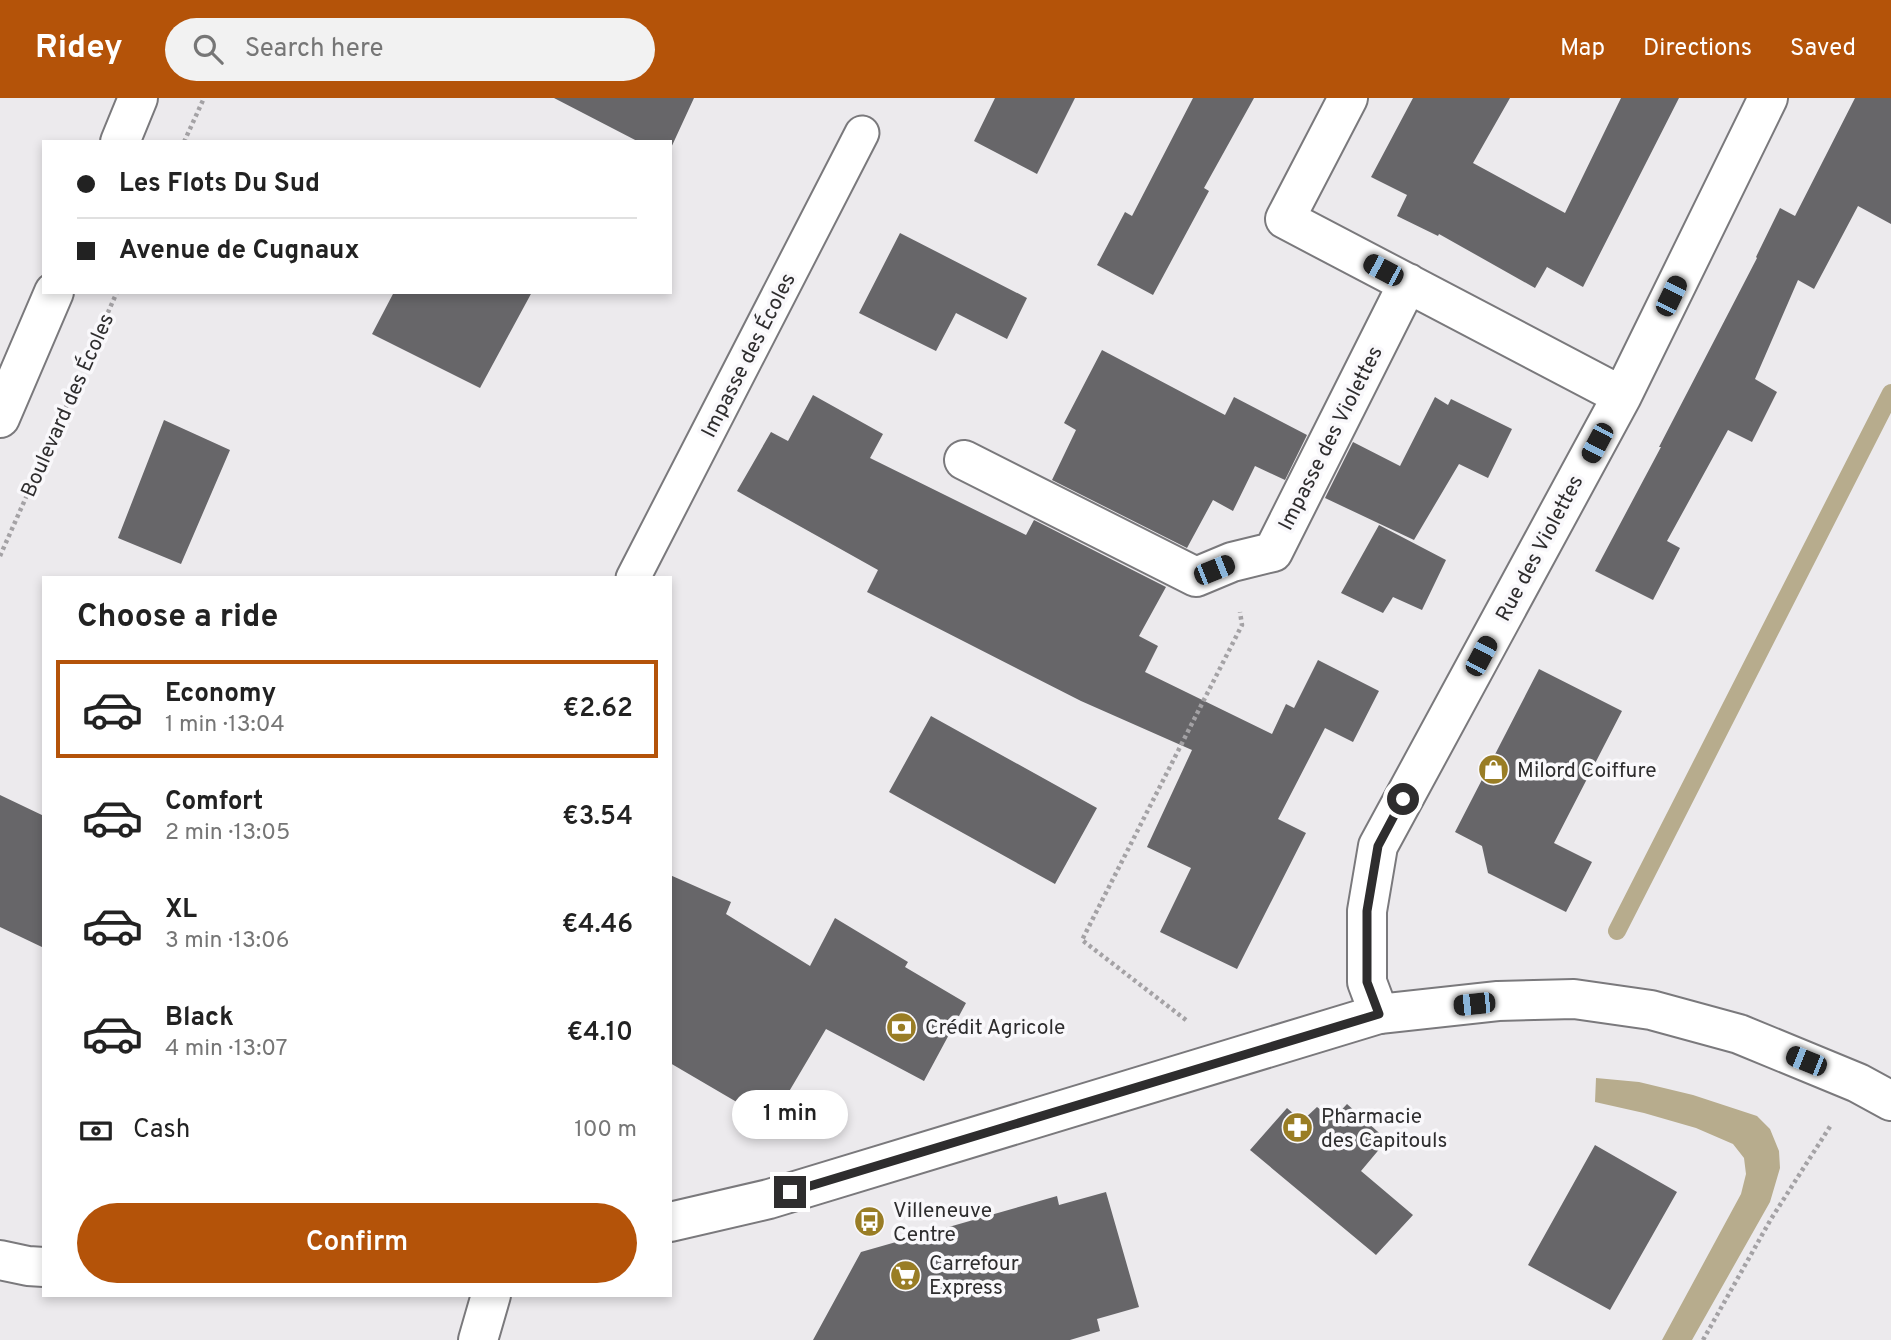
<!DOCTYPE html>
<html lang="en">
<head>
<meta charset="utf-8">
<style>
  body { margin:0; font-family:Overpass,sans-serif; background:#f2f2f2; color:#222; height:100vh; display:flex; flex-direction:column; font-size:26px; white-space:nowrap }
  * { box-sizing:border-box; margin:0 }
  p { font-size:23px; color:#767676 }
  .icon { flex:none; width:38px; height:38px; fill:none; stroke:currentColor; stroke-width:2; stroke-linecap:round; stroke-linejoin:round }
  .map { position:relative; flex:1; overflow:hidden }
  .sheet { position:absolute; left:42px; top:478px; width:630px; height:721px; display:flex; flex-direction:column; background:#fff; border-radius:0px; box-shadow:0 4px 10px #0003 }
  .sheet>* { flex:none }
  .hud { position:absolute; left:42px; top:42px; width:630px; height:154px; border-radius:0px; box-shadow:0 4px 10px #0003; display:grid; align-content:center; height:154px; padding:0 35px; background:#fff }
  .end { position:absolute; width:32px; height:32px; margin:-16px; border:9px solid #2e2d2e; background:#fff; box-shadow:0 0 0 4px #fff }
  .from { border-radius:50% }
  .bubble { position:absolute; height:49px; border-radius:24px; background:#fff; box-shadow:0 4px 10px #0003; font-size:23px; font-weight:600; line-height:49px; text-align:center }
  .car { position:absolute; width:21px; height:42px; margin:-21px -10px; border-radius:9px; box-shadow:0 0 5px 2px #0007; background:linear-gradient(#222 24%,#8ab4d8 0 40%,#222 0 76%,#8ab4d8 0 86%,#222 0) }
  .hud b { display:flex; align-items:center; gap:24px; height:66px; font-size:26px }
  .hud b+b { border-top:2px solid #e0e0e0 }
  .hud i { width:18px; height:18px; background:#222 }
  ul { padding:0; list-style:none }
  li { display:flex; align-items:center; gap:21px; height:98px; margin:0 14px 10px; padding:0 21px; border:4px solid transparent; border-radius:0px }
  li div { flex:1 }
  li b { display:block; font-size:26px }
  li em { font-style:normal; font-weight:600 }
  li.active { border-color:#b45309 }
  li>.icon { width:63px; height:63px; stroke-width:1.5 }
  h2 { padding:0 35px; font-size:32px; line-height:84px }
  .pay { display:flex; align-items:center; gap:18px; height:77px; padding:0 35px; font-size:26px }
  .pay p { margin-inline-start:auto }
  .cta { display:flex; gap:14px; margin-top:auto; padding:14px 35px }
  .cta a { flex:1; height:80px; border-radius:42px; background:#b45309; color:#fff; font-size:28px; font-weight:600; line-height:80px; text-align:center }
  header { display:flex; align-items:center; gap:42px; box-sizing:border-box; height:98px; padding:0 35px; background:#b45309; color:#fff }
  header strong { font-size:33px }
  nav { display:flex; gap:38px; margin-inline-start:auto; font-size:24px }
  .search { width:490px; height:63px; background:#f2f2f2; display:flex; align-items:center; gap:18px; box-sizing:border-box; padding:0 24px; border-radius:38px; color:#767676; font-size:26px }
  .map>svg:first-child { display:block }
</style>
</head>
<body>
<header>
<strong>Ridey</strong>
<div class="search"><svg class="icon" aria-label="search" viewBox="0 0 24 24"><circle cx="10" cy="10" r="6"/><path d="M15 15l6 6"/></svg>Search here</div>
<nav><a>Map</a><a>Directions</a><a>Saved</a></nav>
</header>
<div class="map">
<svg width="1891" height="1242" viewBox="0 0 1891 1242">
  <rect width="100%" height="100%" fill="#eceaed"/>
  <path fill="#b7ac8d" d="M 1596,980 L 1639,984 L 1693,997 L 1757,1018 L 1770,1031 L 1779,1053 L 1780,1070 L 1770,1104 L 1692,1242 L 1662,1242 L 1741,1096 L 1746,1076 L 1744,1060 L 1733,1046 L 1696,1030 L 1644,1015 L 1595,1004 Z"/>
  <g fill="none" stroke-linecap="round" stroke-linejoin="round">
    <path stroke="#b7ac8d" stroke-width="18" d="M 1617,833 L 1891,295"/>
  </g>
  <path fill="#676669" d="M 554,0 L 694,0 L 670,52 L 670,44 L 639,44 Z
    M 995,0 L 1075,0 L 1037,76 L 974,43 Z
    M 1193,0 L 1254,0 L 1204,90 L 1209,93 L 1153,197 L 1097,167 L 1125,114 L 1132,118 Z
    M 1413,0 L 1510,0 L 1473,65 L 1565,115 L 1621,0 L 1679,0 L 1583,189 L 1547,169 L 1535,190 L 1439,136 L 1438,138 L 1397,118 L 1407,97 L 1371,79 Z
    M 1855,0 L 1891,0 L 1891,126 L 1858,108 L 1814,191 L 1798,182 L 1755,281 L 1777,294 L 1752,344 L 1728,332 L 1667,443 L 1680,450 L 1653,502 L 1595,473 L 1661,349 L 1659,349 L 1757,160 L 1756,159 L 1780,110 L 1795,118 Z
    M 900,135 L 1027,200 L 1007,241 L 956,215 L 936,253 L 859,215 Z
    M 394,194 L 532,194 L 480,290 L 372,236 Z
    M 1102,252 L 1225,317 L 1234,299 L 1307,337 L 1285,382 L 1255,368 L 1233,413 L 1213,402 L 1187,450 L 1052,382 L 1076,332 L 1064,325 Z
    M 813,297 L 883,336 L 870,360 L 1026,437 L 1034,422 L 1166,489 L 1139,538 L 1158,548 L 1145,574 L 1272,636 L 1286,606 L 1294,610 L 1318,562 L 1379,593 L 1353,644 L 1325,630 L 1278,721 L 1306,735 L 1237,871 L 1160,834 L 1191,770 L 1147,749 L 1192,652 L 1081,603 L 867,494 L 878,472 L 737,393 L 771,334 L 788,343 Z
    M 1435,299 L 1448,307 L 1451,301 L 1512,331 L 1488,380 L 1459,366 L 1414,442 L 1325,400 L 1353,344 L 1400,368 Z
    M 164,322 L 230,352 L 181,466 L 118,440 Z
    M 1379,427 L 1446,462 L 1422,512 L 1393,499 L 1383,515 L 1341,495 Z
    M 1539,571 L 1622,613 L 1554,745 L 1592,764 L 1566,814 L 1488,775 L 1482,748 L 1455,734 Z
    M 931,618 L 1097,710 L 1055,786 L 889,694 Z
    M 0,697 L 44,718 L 44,850 L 0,829 Z
    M 670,777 L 731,804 L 726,816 L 810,868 L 835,820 L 908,864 L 905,869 L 966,905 L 924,983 L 826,931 L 771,1024 L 670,965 Z
    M 1347,1006 L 1387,1042 L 1361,1073 L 1413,1117 L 1376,1157 L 1250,1052 L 1287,1010 L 1302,1023 L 1317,1009 L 1333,1021 Z
    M 1595,1047 L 1677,1094 L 1610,1212 L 1528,1167 Z
    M 1106,1094 L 1139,1209 L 1097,1221 L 1100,1233 L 1070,1242 L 813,1242 L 861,1154 L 1057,1098 L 1059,1107 Z"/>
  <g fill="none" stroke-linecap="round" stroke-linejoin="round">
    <defs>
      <path id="service" d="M 633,480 L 862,35"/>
      <path id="minor" d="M 1348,0 L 1285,121 L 1622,298
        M 964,362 L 1196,479 L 1232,464 L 1273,454 L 1408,185
        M 1379,916 L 1367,884 L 1367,813 L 1378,748 L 1622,298 L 1768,0
        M 478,1242 L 491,1197"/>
      <path id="tertiary" d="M 120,44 L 138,0
        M 0,320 L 54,194
        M 670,1124 L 769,1101 L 1379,916 L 1498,903 L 1574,901 L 1651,912 L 1739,936 L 1858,985 L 1891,1003
        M 0,1162 L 28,1168 L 44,1169"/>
    </defs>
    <use href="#service" stroke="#7a797c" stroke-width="37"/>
    <use href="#minor" stroke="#7a797c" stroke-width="42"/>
    <use href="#tertiary" stroke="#7a797c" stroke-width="42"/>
    <path stroke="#a4a2a5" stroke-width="4.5" stroke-dasharray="3.5 3.5" stroke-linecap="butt" d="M 184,44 L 204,0
      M 0,458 L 117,194
      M 1186,922 L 1082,842 L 1242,527 L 1240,514
      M 1703,1242 L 1771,1121 L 1831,1027"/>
    <use href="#service" stroke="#fff" stroke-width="33"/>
    <use href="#minor" stroke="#fff" stroke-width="38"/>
    <use href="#tertiary" stroke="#fff" stroke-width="38"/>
  </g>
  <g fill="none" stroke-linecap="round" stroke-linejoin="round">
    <path stroke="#2e2d2e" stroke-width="9" d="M 790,1094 L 1379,916 L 1367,884 L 1367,813 L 1378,748 L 1403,701"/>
  </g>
  <defs>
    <symbol id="shop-disc" viewBox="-11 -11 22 22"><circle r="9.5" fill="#997d25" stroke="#f9f8fb"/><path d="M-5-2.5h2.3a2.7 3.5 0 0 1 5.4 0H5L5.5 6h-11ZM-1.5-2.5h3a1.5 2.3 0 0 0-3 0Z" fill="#fff"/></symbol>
    <symbol id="bank-disc" viewBox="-11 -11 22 22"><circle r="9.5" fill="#997d25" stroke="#f9f8fb"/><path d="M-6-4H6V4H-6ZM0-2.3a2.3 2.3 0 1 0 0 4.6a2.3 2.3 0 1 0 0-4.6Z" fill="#fff"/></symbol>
    <symbol id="pharmacy-disc" viewBox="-11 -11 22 22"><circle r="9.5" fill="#997d25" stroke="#f9f8fb"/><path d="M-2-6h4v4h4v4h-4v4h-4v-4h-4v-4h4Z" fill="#fff"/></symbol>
    <symbol id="bus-disc" viewBox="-11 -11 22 22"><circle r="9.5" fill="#997d25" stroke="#f9f8fb"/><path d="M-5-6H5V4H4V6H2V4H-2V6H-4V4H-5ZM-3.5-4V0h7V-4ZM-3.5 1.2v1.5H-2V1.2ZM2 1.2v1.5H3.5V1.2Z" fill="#fff"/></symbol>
    <symbol id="supermarket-disc" viewBox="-11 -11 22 22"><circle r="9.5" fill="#997d25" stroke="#f9f8fb"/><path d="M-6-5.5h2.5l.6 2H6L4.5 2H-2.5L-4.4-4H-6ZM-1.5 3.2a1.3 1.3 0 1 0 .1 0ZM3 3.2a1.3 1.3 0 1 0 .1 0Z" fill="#fff"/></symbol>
  </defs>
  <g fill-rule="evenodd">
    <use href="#shop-disc" x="1476" y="654" width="35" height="35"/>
    <use href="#bank-disc" x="884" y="912" width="35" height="35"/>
    <use href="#pharmacy-disc" x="1280" y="1012" width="35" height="35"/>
    <use href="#bus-disc" x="852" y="1106" width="35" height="35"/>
    <use href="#supermarket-disc" x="888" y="1160" width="35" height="35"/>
  </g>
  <g text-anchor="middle" stroke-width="7" stroke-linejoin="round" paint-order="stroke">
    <g font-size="21" fill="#2e2d2e" stroke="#f9f8fb">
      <text transform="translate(748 257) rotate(-63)" y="7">Impasse des Écoles</text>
      <text transform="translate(67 307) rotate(-66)" y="7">Boulevard des Écoles</text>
      <text transform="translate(1330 340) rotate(-63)" y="7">Impasse des Violettes</text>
      <text transform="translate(1539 450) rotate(-62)" y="7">Rue des Violettes</text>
    </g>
    <g font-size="21" fill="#2e2d2e" stroke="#f9f8fb" text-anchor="start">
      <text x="1517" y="679">Milord Coiffure</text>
      <text x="925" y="936">Crédit Agricole</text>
      <text x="1321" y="1025">Pharmacie<tspan x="1321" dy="24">des Capitouls</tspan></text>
      <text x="893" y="1119">Villeneuve<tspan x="893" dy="24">Centre</tspan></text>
      <text x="929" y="1172">Carrefour<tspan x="929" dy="24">Express</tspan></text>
    </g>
  </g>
</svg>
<i class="end from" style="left:1403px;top:701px"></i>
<i class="end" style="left:790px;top:1094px"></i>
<div class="bubble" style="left:732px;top:992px;width:116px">1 min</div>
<i class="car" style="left:1383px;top:172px;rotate:298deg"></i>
<i class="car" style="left:1671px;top:198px;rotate:26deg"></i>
<i class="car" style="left:1597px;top:345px;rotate:208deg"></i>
<i class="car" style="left:1214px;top:472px;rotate:68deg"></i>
<i class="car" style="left:1481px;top:558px;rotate:28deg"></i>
<i class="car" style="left:1474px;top:906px;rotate:264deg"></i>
<i class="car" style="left:1806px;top:963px;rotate:292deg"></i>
<div class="hud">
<b><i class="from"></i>Les Flots Du Sud</b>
<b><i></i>Avenue de Cugnaux</b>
</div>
<section class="sheet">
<h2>Choose a ride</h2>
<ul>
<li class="active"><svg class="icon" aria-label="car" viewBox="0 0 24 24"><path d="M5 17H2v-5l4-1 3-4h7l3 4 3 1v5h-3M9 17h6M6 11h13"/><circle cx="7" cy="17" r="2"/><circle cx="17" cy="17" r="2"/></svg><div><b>Economy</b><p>1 min · 13:04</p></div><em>€2.62</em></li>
<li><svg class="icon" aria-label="car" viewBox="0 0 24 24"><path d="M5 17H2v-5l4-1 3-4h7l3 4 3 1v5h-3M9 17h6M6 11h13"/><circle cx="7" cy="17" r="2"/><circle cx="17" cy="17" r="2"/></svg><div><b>Comfort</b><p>2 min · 13:05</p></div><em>€3.54</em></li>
<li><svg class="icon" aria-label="car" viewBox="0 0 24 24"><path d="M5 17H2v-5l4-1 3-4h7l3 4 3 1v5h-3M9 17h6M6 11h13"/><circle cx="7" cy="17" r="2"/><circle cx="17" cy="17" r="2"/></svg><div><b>XL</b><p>3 min · 13:06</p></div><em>€4.46</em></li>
<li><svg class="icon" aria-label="car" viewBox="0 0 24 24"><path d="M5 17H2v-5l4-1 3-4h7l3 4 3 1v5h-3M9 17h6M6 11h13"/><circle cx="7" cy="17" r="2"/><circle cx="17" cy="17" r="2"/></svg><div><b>Black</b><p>4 min · 13:07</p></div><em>€4.10</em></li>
</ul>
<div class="pay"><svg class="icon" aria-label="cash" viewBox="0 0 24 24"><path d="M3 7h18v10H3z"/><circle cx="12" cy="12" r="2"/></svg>Cash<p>100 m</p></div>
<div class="cta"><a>Confirm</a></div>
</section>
</div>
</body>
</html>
